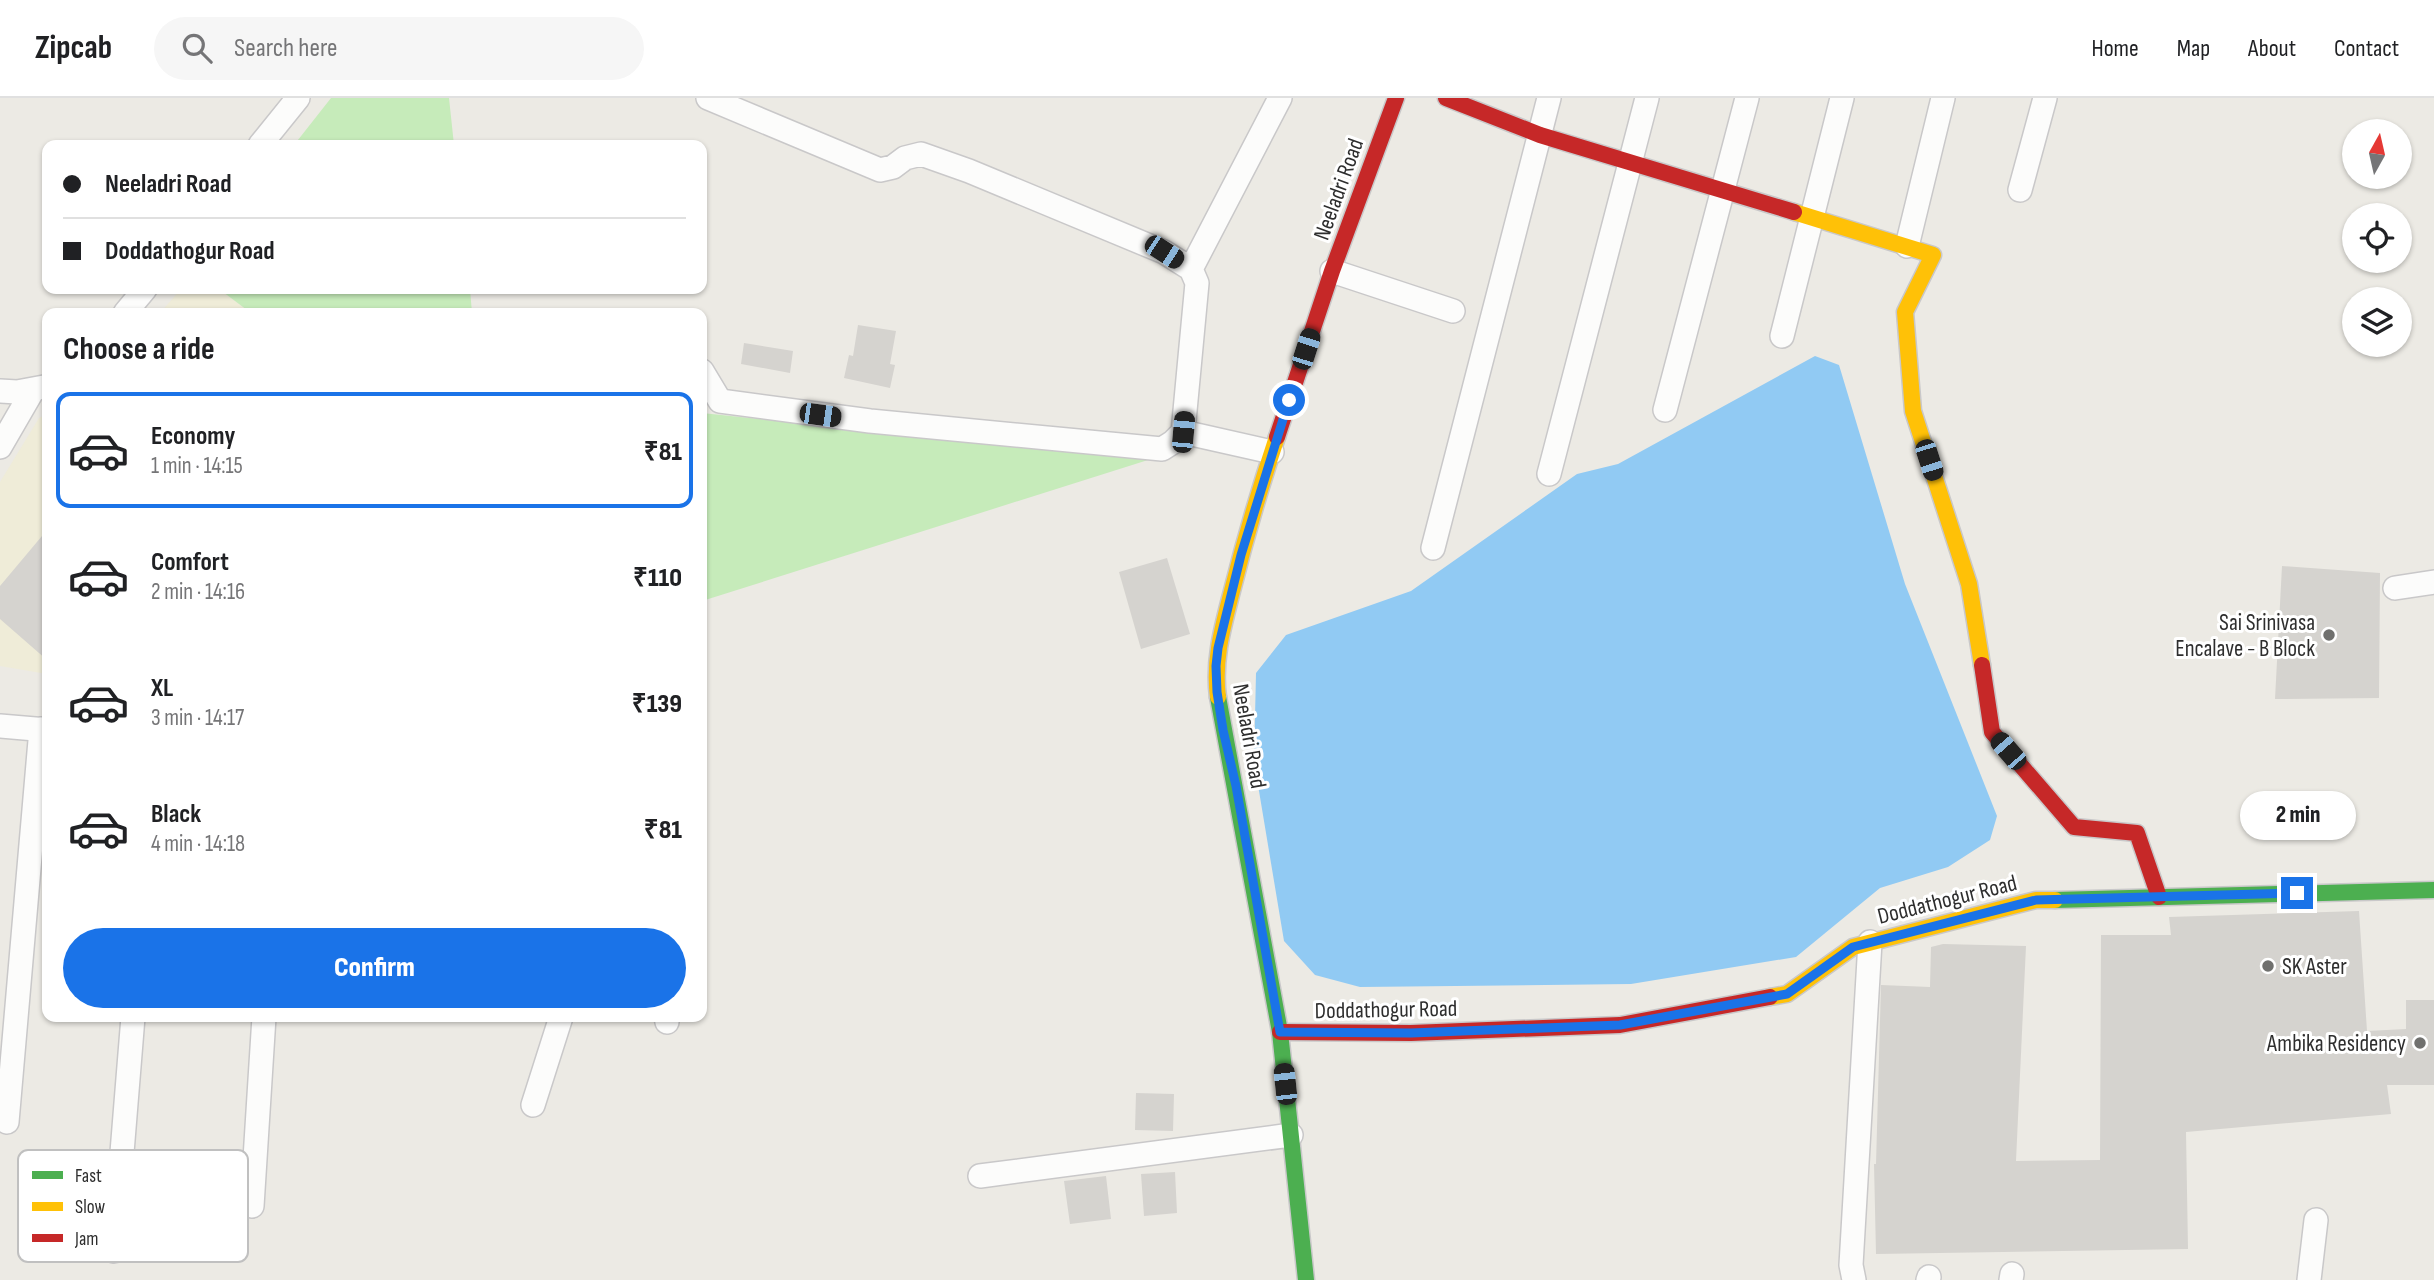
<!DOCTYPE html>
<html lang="en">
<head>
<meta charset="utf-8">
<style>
  body { margin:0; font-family:"Sofia Sans Condensed",sans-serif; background:#f6f6f6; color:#202124; height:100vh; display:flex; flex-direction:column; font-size:26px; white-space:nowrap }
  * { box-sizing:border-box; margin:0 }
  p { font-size:23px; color:#757577 }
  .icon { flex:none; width:38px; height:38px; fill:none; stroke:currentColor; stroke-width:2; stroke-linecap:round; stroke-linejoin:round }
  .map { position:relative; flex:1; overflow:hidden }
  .details { position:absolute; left:42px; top:210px; width:665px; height:714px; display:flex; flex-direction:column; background:#fff; border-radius:14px; box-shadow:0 2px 5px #0004 }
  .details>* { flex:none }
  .guide { position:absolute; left:42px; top:42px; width:665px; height:154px; border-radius:14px; box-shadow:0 2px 5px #0004; display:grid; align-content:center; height:154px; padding:0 21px; background:#fff }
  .needle { width:46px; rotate:8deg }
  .tools { position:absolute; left:2342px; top:21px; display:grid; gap:14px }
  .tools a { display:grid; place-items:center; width:70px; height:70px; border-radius:50%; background:#fff; box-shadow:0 2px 5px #0004; font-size:35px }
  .end { position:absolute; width:32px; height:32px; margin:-16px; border:9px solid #1a73e8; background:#fff; box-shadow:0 0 0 4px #fff }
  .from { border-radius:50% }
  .bubble { position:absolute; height:49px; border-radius:24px; background:#fff; box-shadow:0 2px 5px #0004; font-size:23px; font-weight:800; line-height:49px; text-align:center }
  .car { position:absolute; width:21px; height:42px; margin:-21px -10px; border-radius:9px; box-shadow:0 0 5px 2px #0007; background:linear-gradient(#222 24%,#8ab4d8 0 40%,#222 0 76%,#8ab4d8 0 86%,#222 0) }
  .guide b { display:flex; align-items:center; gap:24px; height:66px; font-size:26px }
  .guide b+b { border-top:2px solid #e0e0e0 }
  .guide i { width:18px; height:18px; background:#202124 }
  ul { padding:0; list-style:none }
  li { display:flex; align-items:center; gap:21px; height:116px; margin:0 14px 10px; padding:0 7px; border:4px solid transparent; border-radius:14px }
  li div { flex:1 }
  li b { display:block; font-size:26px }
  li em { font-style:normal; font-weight:800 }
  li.selected { border-color:#1a73e8 }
  li>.icon { width:63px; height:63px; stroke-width:1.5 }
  h2 { padding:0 21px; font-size:32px; line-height:84px }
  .button { display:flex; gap:14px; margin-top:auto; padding:14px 21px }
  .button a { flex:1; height:80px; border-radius:42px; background:#1a73e8; color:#fff; font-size:28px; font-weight:800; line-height:80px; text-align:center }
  header { display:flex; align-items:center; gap:42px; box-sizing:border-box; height:98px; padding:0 35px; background:#fff; border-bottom:2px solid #e0e0e0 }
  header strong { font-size:33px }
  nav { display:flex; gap:38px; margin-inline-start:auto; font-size:24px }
  .search { width:490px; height:63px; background:#f6f6f6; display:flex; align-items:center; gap:18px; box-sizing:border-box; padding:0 24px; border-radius:38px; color:#757577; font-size:26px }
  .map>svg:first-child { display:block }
</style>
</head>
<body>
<header>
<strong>Zipcab</strong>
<div class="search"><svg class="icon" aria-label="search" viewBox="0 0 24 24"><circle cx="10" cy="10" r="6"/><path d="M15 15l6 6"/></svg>Search here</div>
<nav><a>Home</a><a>Map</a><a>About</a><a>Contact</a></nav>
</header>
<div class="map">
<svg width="2434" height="1182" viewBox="0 0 2434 1182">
  <rect width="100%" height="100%" fill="#eceae4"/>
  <path fill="#efecd8" d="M 181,191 L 219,191 L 251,215 L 160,215 Z
    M 47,316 L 47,576 L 0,568 L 0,384 L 39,320 Z"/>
  <path fill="#c6ebba" d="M 331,0 L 449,0 L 454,47 L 294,47 Z
    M 219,191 L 470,191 L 472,215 L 251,215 Z
    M 702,315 L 1148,362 L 702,503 Z"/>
  <path fill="#91caf3" d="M 1815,258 L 1839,267 L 1905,486 L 1997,718 L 1990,742 L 1948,769 L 1880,790 L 1796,859 L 1631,886 L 1360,889 L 1315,877 L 1284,843 L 1254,663 L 1256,575 L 1286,537 L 1411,493 L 1577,376 L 1618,366 Z"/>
  <path fill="#d5d3cf" d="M 858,227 L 896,233 L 890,266 L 895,267 L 890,290 L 844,280 L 849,257 L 853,258 Z
    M 744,245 L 793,253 L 790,275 L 741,266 Z
    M 47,432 L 47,562 L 0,521 L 0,488 Z
    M 1167,460 L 1190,536 L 1141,551 L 1119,474 Z
    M 2282,468 L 2380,475 L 2379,600 L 2275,601 Z
    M 2359,813 L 2367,933 L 2406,931 L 2406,902 L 2434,902 L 2434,987 L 2387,987 L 2391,1016 L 2186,1034 L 2188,1151 L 1876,1156 L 1874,1066 L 1876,1066 L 1881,887 L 1930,889 L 1931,849 L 1943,846 L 2026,848 L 2016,1063 L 2100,1062 L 2101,837 L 2171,837 L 2169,819 Z
    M 1136,995 L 1174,996 L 1173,1033 L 1135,1032 Z
    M 1175,1074 L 1177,1115 L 1144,1118 L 1141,1076 Z
    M 1106,1078 L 1111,1121 L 1070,1126 L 1064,1083 Z"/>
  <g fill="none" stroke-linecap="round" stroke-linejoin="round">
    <defs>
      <path id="street" d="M 260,47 L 298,0
        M 2020,92 L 2045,0
        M 1907,148 L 1943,0
        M 1191,171 L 1280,0
        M 1332,173 L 1453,213
        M 125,215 L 145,191
        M 1782,238 L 1842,0
        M 702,273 L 720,303 L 870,323 L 1162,351 L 1173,344 L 1183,334 L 1197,185 L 1191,171 L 1164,154 L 969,73 L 921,56 L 905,60 L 893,69 L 880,72 L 708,0
        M 0,293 L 17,294 L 44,289
        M 1665,312 L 1747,0
        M 1183,334 L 1272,354
        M 0,349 L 33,292
        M 1549,376 L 1647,0
        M 1433,450 L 1549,0
        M 2395,490 L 2434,484
        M 0,628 L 47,632
        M 666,919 L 667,924
        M 533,1007 L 561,919
        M 7,1024 L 41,631
        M 980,1078 L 1291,1037
        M 252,1108 L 264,919
        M 114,1153 L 133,919
        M 1854,1182 L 1851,1167 L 1870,844
        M 1928,1182 L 1929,1179
        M 2011,1182 L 2012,1176
        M 2309,1182 L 2316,1122"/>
      <path id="fast" d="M 1218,599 L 1280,934 L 1306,1182
        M 2055,802 L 2434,792"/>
      <path id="slow" d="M 1794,114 L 1933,157 L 1905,214 L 1913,313 L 1969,486 L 1982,567
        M 1218,599 C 1213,562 1223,528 1232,493 C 1245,441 1260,390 1277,339
        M 1770,899 L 1787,896 L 1853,849 L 2036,802 L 2055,802"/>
      <path id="jam" d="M 1446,0 L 1540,37 L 1794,114
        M 1277,339 L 1332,173 L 1396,0
        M 1982,567 L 1992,634 L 2074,729 L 2137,735 L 2159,799
        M 1280,934 L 1411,935 L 1620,927 L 1770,899"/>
    </defs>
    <use href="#street" stroke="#c9c8c9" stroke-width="26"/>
    <use href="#fast" stroke="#c9c8c9" stroke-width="19"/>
    <use href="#slow" stroke="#c9c8c9" stroke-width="19"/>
    <use href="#jam" stroke="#c9c8c9" stroke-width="19"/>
    <use href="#street" stroke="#fcfcfb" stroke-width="23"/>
    <use href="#fast" stroke="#4caf50" stroke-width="16"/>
    <use href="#slow" stroke="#ffc107" stroke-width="16"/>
    <use href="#jam" stroke="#c62828" stroke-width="16"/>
  </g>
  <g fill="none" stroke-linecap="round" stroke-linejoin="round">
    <path stroke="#1a73e8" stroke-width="9" d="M 1289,302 L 1241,457 L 1218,550 L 1216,568 L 1217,594 L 1223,632 L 1236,688 L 1280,934 L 1411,935 L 1620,927 L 1787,896 L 1853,849 L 2036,802 L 2297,795"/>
  </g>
  <g fill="#70706e" stroke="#fff" stroke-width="2.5">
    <circle cx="2329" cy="537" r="7"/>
    <circle cx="2268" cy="868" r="7"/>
    <circle cx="2420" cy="945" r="7"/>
  </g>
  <g text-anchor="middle" stroke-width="6" stroke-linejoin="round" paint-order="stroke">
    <g font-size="23" fill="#2e2e2e" stroke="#fff">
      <text transform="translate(1338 91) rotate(-70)" y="8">Neeladri Road</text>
      <text transform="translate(1250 638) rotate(80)" y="8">Neeladri Road</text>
      <text transform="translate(1947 801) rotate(-14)" y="8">Doddathogur Road</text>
      <text transform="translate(1386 911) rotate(-1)" y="8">Doddathogur Road</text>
    </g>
    <g font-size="23" fill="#2e2e2e" stroke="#fff" text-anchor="end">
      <text x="2315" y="532">Sai Srinivasa<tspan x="2315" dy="26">Encalave - B Block</tspan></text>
      <text x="2282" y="876" text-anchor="start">SK Aster</text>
      <text x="2406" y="953">Ambika Residency</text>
    </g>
  </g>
  <rect x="18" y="1052" width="230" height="112" rx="10" fill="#fff" stroke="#c0c0c0" stroke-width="2"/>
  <rect x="32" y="1073" width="31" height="8" fill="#4caf50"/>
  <rect x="32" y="1104" width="31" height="9" fill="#ffc107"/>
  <rect x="32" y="1136" width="31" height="8" fill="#c62828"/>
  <g font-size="19" fill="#2e2e2e">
    <text x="75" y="1084">Fast</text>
    <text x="75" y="1115">Slow</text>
    <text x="75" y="1147">Jam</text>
  </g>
</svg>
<div class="tools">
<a><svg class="needle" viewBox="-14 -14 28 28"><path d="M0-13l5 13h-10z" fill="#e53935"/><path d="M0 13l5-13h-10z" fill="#757577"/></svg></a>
<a><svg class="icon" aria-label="locate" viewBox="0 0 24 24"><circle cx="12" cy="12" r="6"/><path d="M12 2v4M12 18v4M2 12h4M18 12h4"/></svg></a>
<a><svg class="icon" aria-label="layers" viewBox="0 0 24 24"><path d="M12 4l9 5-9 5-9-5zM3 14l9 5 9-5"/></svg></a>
</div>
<i class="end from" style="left:1289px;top:302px"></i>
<i class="end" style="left:2297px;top:795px"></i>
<div class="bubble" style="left:2240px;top:693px;width:116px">2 min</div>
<i class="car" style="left:1164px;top:154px;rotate:123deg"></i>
<i class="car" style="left:1306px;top:251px;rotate:18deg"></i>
<i class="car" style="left:820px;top:317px;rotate:98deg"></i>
<i class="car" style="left:1183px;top:334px;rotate:5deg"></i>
<i class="car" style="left:1929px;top:362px;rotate:162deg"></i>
<i class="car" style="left:2008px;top:653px;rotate:319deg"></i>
<i class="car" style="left:1285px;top:986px;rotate:354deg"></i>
<div class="guide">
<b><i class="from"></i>Neeladri Road</b>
<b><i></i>Doddathogur Road</b>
</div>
<section class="details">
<h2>Choose a ride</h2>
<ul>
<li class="selected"><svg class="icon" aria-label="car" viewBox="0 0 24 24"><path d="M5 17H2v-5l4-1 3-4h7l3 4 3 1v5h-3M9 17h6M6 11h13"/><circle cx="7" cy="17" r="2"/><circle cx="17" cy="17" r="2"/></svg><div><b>Economy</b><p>1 min · 14:15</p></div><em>₹81</em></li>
<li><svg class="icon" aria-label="car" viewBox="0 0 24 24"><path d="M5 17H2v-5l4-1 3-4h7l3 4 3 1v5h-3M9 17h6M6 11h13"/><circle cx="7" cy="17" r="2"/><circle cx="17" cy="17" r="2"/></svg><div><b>Comfort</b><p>2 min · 14:16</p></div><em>₹110</em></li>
<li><svg class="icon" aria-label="car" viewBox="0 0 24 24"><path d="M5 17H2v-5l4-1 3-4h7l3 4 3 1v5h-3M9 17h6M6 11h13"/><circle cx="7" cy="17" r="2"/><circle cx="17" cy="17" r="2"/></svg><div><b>XL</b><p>3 min · 14:17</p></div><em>₹139</em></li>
<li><svg class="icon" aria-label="car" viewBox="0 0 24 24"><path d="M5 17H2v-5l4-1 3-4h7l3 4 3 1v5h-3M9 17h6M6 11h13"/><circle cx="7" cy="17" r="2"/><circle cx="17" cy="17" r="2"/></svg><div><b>Black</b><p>4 min · 14:18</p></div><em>₹81</em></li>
</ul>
<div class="button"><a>Confirm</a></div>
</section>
</div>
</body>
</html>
